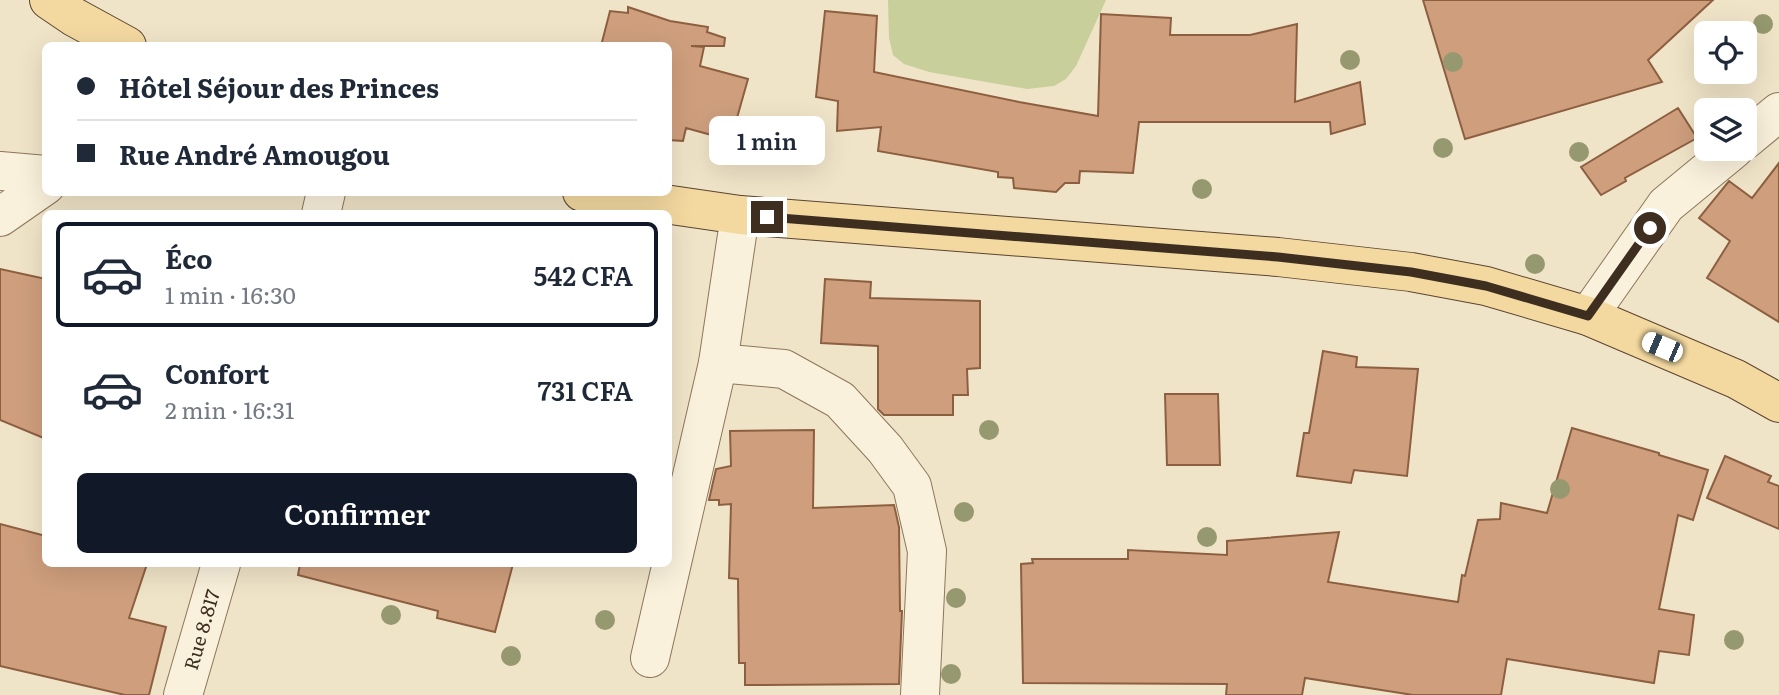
<!DOCTYPE html>
<html lang="fr">
<head>
<meta charset="utf-8">
<style>
  body { margin:0; font-family:Literata,serif; background:#f2f2f3; color:#1f2937; height:100vh; display:flex; flex-direction:column; font-size:26px; white-space:nowrap }
  * { box-sizing:border-box; margin:0 }
  p { font-size:23px; color:#747a83 }
  .icon { flex:none; width:38px; height:38px; fill:none; stroke:currentColor; stroke-width:2; stroke-linecap:round; stroke-linejoin:round }
  .map { position:relative; flex:1; overflow:hidden }
  .sheet { position:absolute; left:42px; top:210px; width:630px; height:357px; display:flex; flex-direction:column; background:#fff; border-radius:10px; box-shadow:0 7px 28px #0002 }
  .sheet>* { flex:none }
  .banner { position:absolute; left:42px; top:42px; width:630px; height:154px; border-radius:10px; box-shadow:0 7px 28px #0002; display:grid; align-content:center; height:154px; padding:0 35px; background:#fff }
  .tools { position:absolute; left:1694px; top:21px; display:grid; gap:14px }
  .tools a { display:grid; place-items:center; width:63px; height:63px; border-radius:10px; background:#fff; box-shadow:0 7px 28px #0002; font-size:35px }
  .end { position:absolute; width:32px; height:32px; margin:-16px; border:9px solid #3d2e20; background:#fff; box-shadow:0 0 0 4px #fff }
  .from { border-radius:50% }
  .bubble { position:absolute; height:49px; border-radius:10px; background:#fff; box-shadow:0 7px 28px #0002; font-size:23px; font-weight:600; line-height:49px; text-align:center }
  .car { position:absolute; width:21px; height:42px; margin:-21px -10px; border-radius:9px; box-shadow:0 0 5px 2px #0007; background:linear-gradient(#fff 24%,#345 0 40%,#fff 0 76%,#345 0 86%,#fff 0) }
  .banner b { display:flex; align-items:center; gap:24px; height:66px; font-size:26px }
  .banner b+b { border-top:2px solid #e0e1e3 }
  .banner i { width:18px; height:18px; background:#1f2937 }
  ul { padding:12px 0 0; list-style:none }
  li { display:flex; align-items:center; gap:21px; height:105px; margin:0 14px 10px; padding:0 21px; border:4px solid transparent; border-radius:10px }
  li div { flex:1 }
  li b { display:block; font-size:26px }
  li em { font-style:normal; font-weight:600 }
  li.active { border-color:#111827 }
  li>.icon { width:63px; height:63px; stroke-width:1.5 }
  .action { display:flex; gap:14px; margin-top:auto; padding:14px 35px }
  .action a { flex:1; height:80px; border-radius:10px; background:#111827; color:#fff; font-size:28px; font-weight:600; line-height:80px; text-align:center }
  .map>svg:first-child { display:block }
</style>
</head>
<body>
<div class="map">
<svg width="1779" height="695" viewBox="0 0 1779 695">
  <rect width="100%" height="100%" fill="#f0e4c8"/>
  <path fill="#c9cf9b" d="M 888,0 L 1106,0 L 1076,66 L 1066,79 L 1054,86 L 1027,89 L 929,72 L 904,64 L 893,55 L 889,38 Z"/>
  <path fill="#cf9f7d" stroke="#8d5f41" stroke-width="2" d="M 1423,0 L 1713,0 L 1648,60 L 1662,82 L 1465,139 Z
    M 628,7 L 670,21 L 708,27 L 707,32 L 725,38 L 724,46 L 691,46 L 704,47 L 700,66 L 748,79 L 733,132 L 729,131 L 726,139 L 686,128 L 683,141 L 668,140 L 668,46 L 601,46 L 610,11 L 628,13 Z
    M 825,11 L 877,16 L 874,72 L 1019,102 L 1098,116 L 1101,14 L 1171,18 L 1170,35 L 1250,35 L 1297,24 L 1295,102 L 1360,82 L 1365,124 L 1331,134 L 1330,122 L 1139,122 L 1133,173 L 1080,171 L 1079,183 L 1065,183 L 1056,192 L 1014,188 L 1013,178 L 998,177 L 998,172 L 878,151 L 881,127 L 837,131 L 838,101 L 816,97 Z
    M 1678,108 L 1697,138 L 1625,178 L 1626,181 L 1601,195 L 1581,167 Z
    M 1779,163 L 1779,322 L 1707,278 L 1730,241 L 1699,218 L 1729,181 L 1752,198 Z
    M 0,269 L 46,279 L 46,439 L 0,420 Z
    M 825,279 L 871,282 L 870,298 L 980,301 L 980,368 L 967,369 L 968,395 L 953,395 L 953,415 L 884,415 L 878,409 L 878,346 L 821,343 Z
    M 1323,351 L 1357,357 L 1356,367 L 1418,369 L 1407,476 L 1354,470 L 1351,483 L 1297,476 L 1304,433 L 1309,433 Z
    M 1165,394 L 1218,394 L 1220,465 L 1167,465 Z
    M 1572,428 L 1659,453 L 1659,455 L 1708,470 L 1693,520 L 1678,515 L 1659,609 L 1694,615 L 1689,655 L 1659,651 L 1654,683 L 1507,659 L 1501,695 L 1413,695 L 1305,678 L 1302,695 L 1226,695 L 1227,684 L 1023,683 L 1021,564 L 1033,563 L 1032,559 L 1128,559 L 1128,550 L 1227,555 L 1227,541 L 1339,532 L 1328,582 L 1458,602 L 1462,575 L 1465,576 L 1478,520 L 1500,519 L 1501,503 L 1547,513 Z
    M 814,430 L 813,508 L 894,505 L 899,527 L 900,611 L 902,611 L 899,684 L 745,685 L 745,663 L 739,663 L 738,579 L 729,578 L 731,504 L 719,505 L 719,500 L 709,500 L 716,469 L 731,466 L 730,431 Z
    M 1725,456 L 1771,476 L 1768,482 L 1779,486 L 1779,529 L 1707,498 Z
    M 0,524 L 46,536 L 46,564 L 147,564 L 129,618 L 166,627 L 149,695 L 125,695 L 0,666 Z
    M 300,564 L 513,564 L 495,632 L 437,618 L 438,611 L 298,575 Z"/>
  <g fill="none" stroke-linecap="round" stroke-linejoin="round">
    <defs>
      <g id="minor">
        <path d="M 1745,140 L 1779,112"/>
        <path d="M 0,171 L 46,175"/>
        <path d="M 321,214 L 326,192"/>
        <path d="M 0,217 L 46,185"/>
        <path d="M 1588,316 L 1666,205 L 1734,149"/>
        <path d="M 718,363 L 784,369 L 840,400 L 885,449 L 912,486 L 927,551 L 920,695"/>
        <path d="M 650,658 L 718,363 L 740,215"/>
        <path id="s1" d="M 183,695 L 221,564"/>
      </g>
      <path id="major" d="M 49,0 L 74,17 L 127,46
        M 582,192 L 740,215 L 1278,257 L 1411,272 L 1486,286 L 1588,316 L 1736,379 L 1779,403"/>
    </defs>
    <use href="#minor" stroke="#8d765c" stroke-width="40"/>
    <use href="#major" stroke="#5b4430" stroke-width="40"/>
    <use href="#minor" stroke="#faf1dc" stroke-width="38"/>
    <use href="#major" stroke="#f3d9a0" stroke-width="38"/>
  </g>
  <g fill="#96986f">
    <circle cx="1763" cy="24" r="10"/>
    <circle cx="1350" cy="60" r="10"/>
    <circle cx="1453" cy="62" r="10"/>
    <circle cx="1443" cy="148" r="10"/>
    <circle cx="1579" cy="152" r="10"/>
    <circle cx="1202" cy="189" r="10"/>
    <circle cx="1535" cy="264" r="10"/>
    <circle cx="989" cy="430" r="10"/>
    <circle cx="1560" cy="489" r="10"/>
    <circle cx="964" cy="512" r="10"/>
    <circle cx="1207" cy="537" r="10"/>
    <circle cx="956" cy="598" r="10"/>
    <circle cx="391" cy="615" r="10"/>
    <circle cx="605" cy="620" r="10"/>
    <circle cx="1734" cy="640" r="10"/>
    <circle cx="511" cy="656" r="10"/>
    <circle cx="951" cy="674" r="10"/>
  </g>
  <g fill="none" stroke-linecap="round" stroke-linejoin="round">
    <path stroke="#3d2e20" stroke-width="9" d="M 767,217 L 1278,257 L 1411,272 L 1486,286 L 1588,316 L 1650,228"/>
  </g>
  <g text-anchor="middle" stroke-width="6" stroke-linejoin="round" paint-order="stroke">
    <g font-size="19" fill="#3d2e20" stroke="#f7eed8">
      <text dy="7" stroke="none"><textPath href="#s1" startOffset="68">Rue 8.817</textPath></text>
    </g>
  </g>
</svg>
<div class="tools">
<a><svg class="icon" aria-label="locate" viewBox="0 0 24 24"><circle cx="12" cy="12" r="6"/><path d="M12 2v4M12 18v4M2 12h4M18 12h4"/></svg></a>
<a><svg class="icon" aria-label="layers" viewBox="0 0 24 24"><path d="M12 4l9 5-9 5-9-5zM3 14l9 5 9-5"/></svg></a>
</div>
<i class="end from" style="left:1650px;top:228px"></i>
<i class="end" style="left:767px;top:217px"></i>
<div class="bubble" style="left:709px;top:116px;width:116px">1 min</div>
<i class="car" style="left:1662px;top:347px;rotate:293deg"></i>
<div class="banner">
<b><i class="from"></i>Hôtel Séjour des Princes</b>
<b><i></i>Rue André Amougou</b>
</div>
<section class="sheet">
<ul>
<li class="active"><svg class="icon" aria-label="car" viewBox="0 0 24 24"><path d="M5 17H2v-5l4-1 3-4h7l3 4 3 1v5h-3M9 17h6M6 11h13"/><circle cx="7" cy="17" r="2"/><circle cx="17" cy="17" r="2"/></svg><div><b>Éco</b><p>1 min · 16:30</p></div><em>542 CFA</em></li>
<li><svg class="icon" aria-label="car" viewBox="0 0 24 24"><path d="M5 17H2v-5l4-1 3-4h7l3 4 3 1v5h-3M9 17h6M6 11h13"/><circle cx="7" cy="17" r="2"/><circle cx="17" cy="17" r="2"/></svg><div><b>Confort</b><p>2 min · 16:31</p></div><em>731 CFA</em></li>
</ul>
<div class="action"><a>Confirmer</a></div>
</section>
</div>
</body>
</html>
